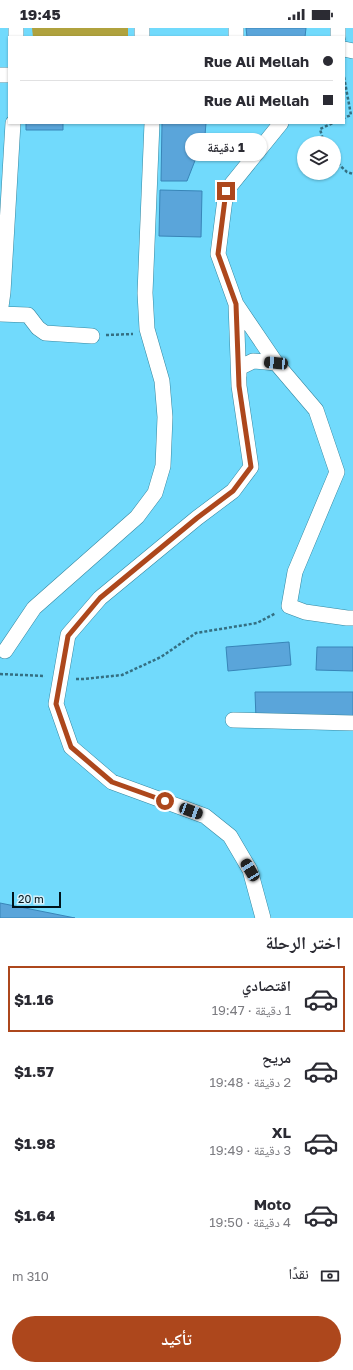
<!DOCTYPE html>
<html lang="ar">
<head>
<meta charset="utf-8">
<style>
  body { margin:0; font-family:"Golos Text","Noto Naskh Arabic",sans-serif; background:#f2f2f3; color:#2b2b33; direction:rtl; height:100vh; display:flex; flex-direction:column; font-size:15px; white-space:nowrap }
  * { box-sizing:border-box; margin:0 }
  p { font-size:13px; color:#7c7c81 }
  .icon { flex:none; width:22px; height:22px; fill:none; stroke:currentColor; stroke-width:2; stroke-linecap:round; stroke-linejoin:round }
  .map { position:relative; height:890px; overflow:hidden; direction:ltr }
  .drawer { display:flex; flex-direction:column; background:#fff; flex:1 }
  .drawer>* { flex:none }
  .top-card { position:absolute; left:8px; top:8px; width:337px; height:88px; border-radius:0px; box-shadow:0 1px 3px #0004; direction:rtl; display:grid; align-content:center; height:88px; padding:0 12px; background:#fff }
  .tools { position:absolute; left:297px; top:108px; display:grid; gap:8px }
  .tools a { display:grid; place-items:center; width:44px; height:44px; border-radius:50%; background:#fff; box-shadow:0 1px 3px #0004; font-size:20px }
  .scale { position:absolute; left:12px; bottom:10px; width:49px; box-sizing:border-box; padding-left:4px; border:2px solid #00131a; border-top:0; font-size:11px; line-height:14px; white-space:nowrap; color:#00131a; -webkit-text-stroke:3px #d4f0fa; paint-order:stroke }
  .end { position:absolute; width:18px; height:18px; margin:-9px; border:5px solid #ad471c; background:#fff; box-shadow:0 0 0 2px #fff }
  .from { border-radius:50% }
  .bubble { position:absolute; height:28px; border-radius:14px; background:#fff; box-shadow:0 1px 3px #0004; font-size:13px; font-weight:700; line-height:28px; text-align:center; direction:rtl }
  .car { position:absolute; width:12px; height:24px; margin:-12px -6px; border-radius:5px; box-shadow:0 0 3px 1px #0007; background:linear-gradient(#222 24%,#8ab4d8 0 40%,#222 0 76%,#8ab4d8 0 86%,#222 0) }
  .top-card b { display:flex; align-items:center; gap:14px; height:38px; font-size:15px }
  .top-card b+b { border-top:1px solid #e1e1e2 }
  .top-card i { width:10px; height:10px; background:#2b2b33 }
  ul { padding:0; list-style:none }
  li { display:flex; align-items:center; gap:12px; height:66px; margin:0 8px 6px; padding:0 4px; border:2px solid transparent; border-radius:0px }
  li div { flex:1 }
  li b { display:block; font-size:15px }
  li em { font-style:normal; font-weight:700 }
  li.on { border-color:#ad471c }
  li>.icon { width:36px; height:36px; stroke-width:1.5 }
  h2 { padding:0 12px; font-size:18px; line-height:48px }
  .pay { display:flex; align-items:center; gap:10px; height:44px; padding:0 12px; font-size:15px }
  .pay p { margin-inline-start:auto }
  .primary-button { display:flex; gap:8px; margin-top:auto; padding:8px 12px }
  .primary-button a { flex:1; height:46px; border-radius:24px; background:#ad471c; color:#fff; font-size:16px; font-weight:700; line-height:46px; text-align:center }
  .status { display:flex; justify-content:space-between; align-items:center; height:28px; padding:0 20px; background:#fff; direction:ltr }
  .status svg { height:11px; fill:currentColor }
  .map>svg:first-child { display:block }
</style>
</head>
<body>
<div class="status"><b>19:45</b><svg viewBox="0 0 49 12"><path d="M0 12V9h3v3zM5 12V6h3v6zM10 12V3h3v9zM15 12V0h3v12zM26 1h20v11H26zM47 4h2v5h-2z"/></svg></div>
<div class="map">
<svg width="353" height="890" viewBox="0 0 353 890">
  <rect width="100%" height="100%" fill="#71dafc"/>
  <path fill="#b0a23e" d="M 32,0 L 128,0 L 128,9 L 33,9 Z"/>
  <path fill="#5aa5da" stroke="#3885b8" d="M 246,0 L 306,0 L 305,9 L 247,9 Z
    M 26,95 L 63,95 L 63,102 L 26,102 Z
    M 162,95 L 206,95 L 205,107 L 187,153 L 161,153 Z
    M 160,162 L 202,163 L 201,209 L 159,208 Z
    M 289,614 L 291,637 L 228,643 L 226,619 Z
    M 317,619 L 353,619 L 353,643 L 316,642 Z
    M 255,664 L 353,664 L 353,689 L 256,691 Z
    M 0,875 L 75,890 L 0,890 Z"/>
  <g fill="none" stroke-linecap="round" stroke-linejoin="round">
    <defs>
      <path id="street" d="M 142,0 L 142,9
        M 236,0 L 236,9
        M 338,0 L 338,9
        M 16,9 L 16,0
        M 344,21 L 353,23
        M 0,47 L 9,47
        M 236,276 L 276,335 L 316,382 L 337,444 L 295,544 L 289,578 L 305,584 L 347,590 L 353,590
        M 0,286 L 3,264 L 13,95
        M 0,286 L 28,287 L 38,300 L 45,305 L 92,308
        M 239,348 L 239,340 L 253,333 L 276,335
        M 5,623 L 34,580 L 137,489 L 155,465 L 163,438 L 165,389 L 162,353 L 147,301 L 145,265 L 152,95
        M 233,692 L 353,695
        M 263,890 L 250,842 L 230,808 L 205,788 L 112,754 L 71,719 L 56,676 L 68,607 L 100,570 L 197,490 L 233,463 L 251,439 L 239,358 L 236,276 L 218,226 L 226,163 L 281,95"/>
    </defs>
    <use href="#street" stroke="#3587a0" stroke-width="16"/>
    <path stroke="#346f82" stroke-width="2.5" stroke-dasharray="3 2" stroke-linecap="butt" d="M 344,49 L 351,87 L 344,90
      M 324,115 L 320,101 L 333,95
      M 334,132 L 347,144 L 353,146
      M 106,307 L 133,306
      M 0,646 L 45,648
      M 76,651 L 83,651 L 122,647 L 161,629 L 196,605 L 257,595 L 276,585"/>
    <use href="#street" stroke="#fff" stroke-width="15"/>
  </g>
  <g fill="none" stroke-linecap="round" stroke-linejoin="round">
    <path stroke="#ad471c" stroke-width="5" d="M 165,773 L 112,754 L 71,719 L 56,676 L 68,608 L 100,570 L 197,490 L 233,463 L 251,439 L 239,358 L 236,276 L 218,226 L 226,163"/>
  </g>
</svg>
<div class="tools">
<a><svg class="icon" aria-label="layers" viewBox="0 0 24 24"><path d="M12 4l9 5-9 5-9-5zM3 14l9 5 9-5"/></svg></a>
</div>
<div class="scale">20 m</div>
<i class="end from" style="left:165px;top:773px"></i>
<i class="end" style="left:226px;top:163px"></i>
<div class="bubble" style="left:185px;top:105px;width:82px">1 دقيقة</div>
<i class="car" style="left:276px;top:335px;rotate:275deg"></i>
<i class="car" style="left:191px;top:783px;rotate:110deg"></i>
<i class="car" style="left:250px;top:842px;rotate:329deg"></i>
<div class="top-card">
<b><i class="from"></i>Rue Ali Mellah</b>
<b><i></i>Rue Ali Mellah</b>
</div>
</div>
<section class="drawer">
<h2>اختر الرحلة</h2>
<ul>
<li class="on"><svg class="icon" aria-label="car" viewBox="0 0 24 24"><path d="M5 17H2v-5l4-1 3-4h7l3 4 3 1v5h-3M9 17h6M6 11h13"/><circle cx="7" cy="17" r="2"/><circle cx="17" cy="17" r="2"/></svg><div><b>اقتصادي</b><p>1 دقيقة · 19:47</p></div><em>$1.16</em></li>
<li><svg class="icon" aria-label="car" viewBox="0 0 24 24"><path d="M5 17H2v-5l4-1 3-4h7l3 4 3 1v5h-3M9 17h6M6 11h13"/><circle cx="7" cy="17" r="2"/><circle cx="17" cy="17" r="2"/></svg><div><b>مريح</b><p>2 دقيقة · 19:48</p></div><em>$1.57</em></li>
<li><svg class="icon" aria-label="car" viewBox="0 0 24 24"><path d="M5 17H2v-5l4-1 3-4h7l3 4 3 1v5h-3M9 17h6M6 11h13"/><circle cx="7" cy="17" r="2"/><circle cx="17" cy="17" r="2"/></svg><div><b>XL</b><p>3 دقيقة · 19:49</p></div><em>$1.98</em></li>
<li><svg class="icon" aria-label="car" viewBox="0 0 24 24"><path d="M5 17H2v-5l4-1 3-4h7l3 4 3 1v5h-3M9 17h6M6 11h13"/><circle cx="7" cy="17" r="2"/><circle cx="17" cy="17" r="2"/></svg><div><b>Moto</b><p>4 دقيقة · 19:50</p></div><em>$1.64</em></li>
</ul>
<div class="pay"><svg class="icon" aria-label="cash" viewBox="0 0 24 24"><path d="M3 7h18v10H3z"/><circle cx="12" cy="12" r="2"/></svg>نقدًا<p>310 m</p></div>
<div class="primary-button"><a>تأكيد</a></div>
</section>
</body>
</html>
